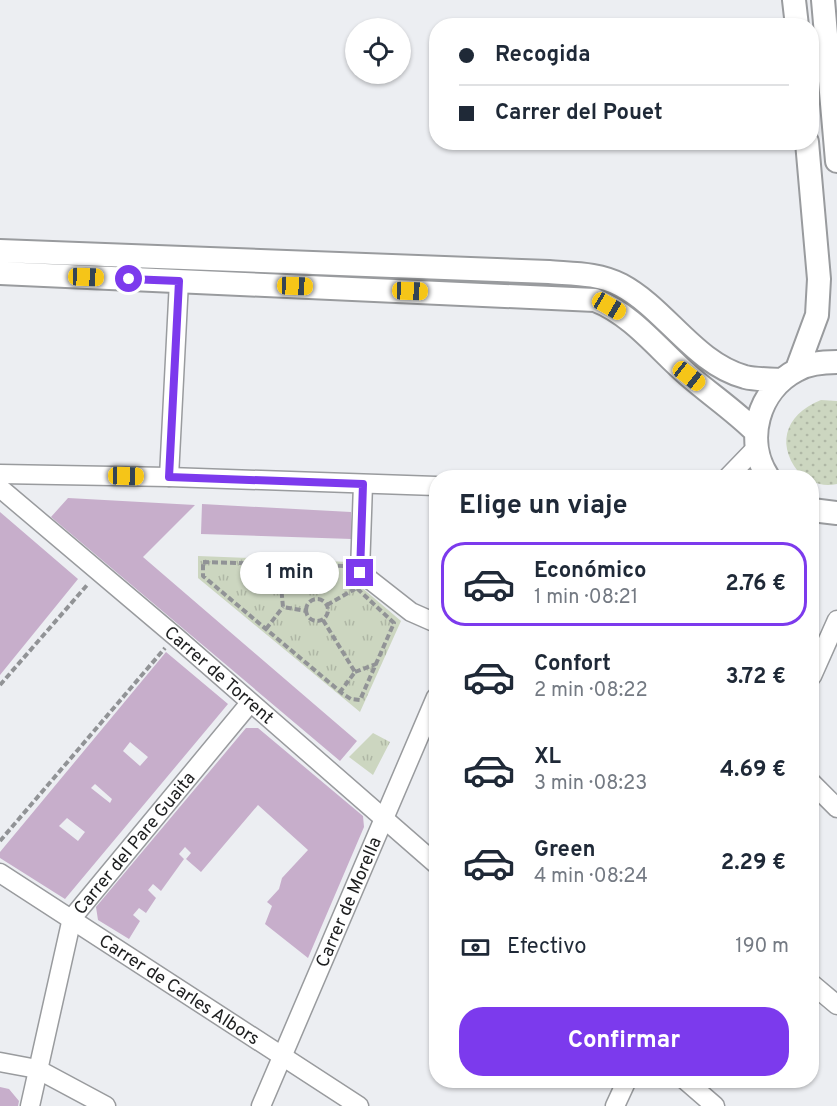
<!DOCTYPE html>
<html lang="es">
<head>
<meta charset="utf-8">
<style>
  body { margin:0; font-family:Overpass,sans-serif; background:#f2f2f3; color:#1f2937; height:100vh; display:flex; flex-direction:column; font-size:22px; white-space:nowrap }
  * { box-sizing:border-box; margin:0 }
  p { font-size:20px; color:#747a83 }
  .icon { flex:none; width:33px; height:33px; fill:none; stroke:currentColor; stroke-width:2; stroke-linecap:round; stroke-linejoin:round }
  .map { position:relative; flex:1; overflow:hidden }
  .details { position:absolute; left:429px; top:470px; width:390px; height:618px; display:flex; flex-direction:column; background:#fff; border-radius:24px; box-shadow:0 2px 4px #0004 }
  .details>* { flex:none }
  .top-card { position:absolute; left:429px; top:18px; width:390px; height:132px; border-radius:24px; box-shadow:0 2px 4px #0004; display:grid; align-content:center; height:132px; padding:0 30px; background:#fff }
  .controls { position:absolute; left:345px; top:18px; display:grid; gap:12px }
  .controls a { display:grid; place-items:center; width:66px; height:66px; border-radius:50%; background:#fff; box-shadow:0 2px 4px #0004; font-size:30px }
  .end { position:absolute; width:27px; height:27px; margin:-14px; border:8px solid #7c3aed; background:#fff; box-shadow:0 0 0 3px #fff }
  .from { border-radius:50% }
  .bubble { position:absolute; height:42px; border-radius:21px; background:#fff; box-shadow:0 2px 4px #0004; font-size:20px; font-weight:700; line-height:42px; text-align:center }
  .car { position:absolute; width:18px; height:36px; margin:-18px -9px; border-radius:8px; box-shadow:0 0 4px 2px #0007; background:linear-gradient(#f5c518 24%,#345 0 40%,#f5c518 0 76%,#345 0 86%,#f5c518 0) }
  .top-card b { display:flex; align-items:center; gap:21px; height:57px; font-size:22px }
  .top-card b+b { border-top:2px solid #e0e1e3 }
  .top-card i { width:15px; height:15px; background:#1f2937 }
  ul { padding:0; list-style:none }
  li { display:flex; align-items:center; gap:18px; height:84px; margin:0 12px 9px; padding:0 18px; border:3px solid transparent; border-radius:24px }
  li div { flex:1 }
  li b { display:block; font-size:22px }
  li em { font-style:normal; font-weight:700 }
  li.selected { border-color:#7c3aed }
  li>.icon { width:54px; height:54px; stroke-width:1.5 }
  h2 { padding:0 30px; font-size:27px; line-height:72px }
  .pay { display:flex; align-items:center; gap:15px; height:66px; padding:0 30px; font-size:22px }
  .pay p { margin-inline-start:auto }
  .action { display:flex; gap:12px; margin-top:auto; padding:12px 30px }
  .action a { flex:1; height:69px; border-radius:24px; background:#7c3aed; color:#fff; font-size:24px; font-weight:700; line-height:69px; text-align:center }
  .map>svg:first-child { display:block }
</style>
</head>
<body>
<div class="map">
<svg width="837" height="1106" viewBox="0 0 837 1106">
  <defs>
    <pattern id="grass-tufts" width="24" height="20" patternUnits="userSpaceOnUse" patternTransform="scale(1.5)"><rect width="24" height="20" fill="#ccd6c0"/><path d="M3 7l-1-3M5 7V3M7 7l1-3M15 17l-1-3M17 17v-4M19 17l1-3" fill="none" stroke="#afb7a5"/></pattern>
    <pattern id="garden-dots" width="8" height="8" patternUnits="userSpaceOnUse" patternTransform="scale(1.5)"><rect width="8" height="8" fill="#ccd6c0"/><path d="M2 2h.1M6 6h.1" fill="none" stroke="#afb7a5" stroke-width="1.8" stroke-linecap="round"/></pattern>
  </defs>
  <rect width="100%" height="100%" fill="#eceef2"/>
  <path fill="url(#grass-tufts)" d="M 198,556 L 351,562 L 351,575 L 360,586 L 401,621 L 360,712 L 198,578 Z
    M 373,733 L 390,742 L 373,775 L 349,757 Z"/>
  <path fill="url(#garden-dots)" d="M 821,400 L 837,401 L 837,484 C 828,486 819,485 812,481 L 812,477 L 803,477 C 775,448 783,415 821,400 Z"/>
  <path fill="#c7aecb" fill-rule="evenodd" d="M 68,498 L 195,505 L 143,557 L 357,741 L 340,761 L 51,517 Z
    M 202,504 L 351,512 L 352,539 L 201,534 Z
    M 0,512 L 78,579 L 0,675 Z
    M 166,652 L 228,704 L 65,899 L 0,858 L 0,852 ZM 130,742 L 148,757 L 140,766 L 123,751 ZM 95,784 L 112,799 L 110,803 L 91,788 ZM 67,818 L 85,832 L 78,841 L 59,826 Z
    M 246,728 L 258,728 L 363,816 L 364,827 L 308,958 L 265,924 L 272,906 L 267,902 L 279,889 L 282,878 L 308,850 L 258,805 L 201,872 L 186,859 L 191,853 L 185,847 L 179,854 L 184,859 L 161,891 L 153,884 L 148,890 L 156,898 L 146,913 L 139,908 L 133,915 L 140,921 L 129,939 L 98,920 L 96,907 Z
    M 0,1087 L 9,1089 L 19,1101 L 18,1106 L 0,1106 Z"/>
  <g fill="none" stroke-linecap="round" stroke-linejoin="round">
    <defs>
      <g id="minor">
        <path d="M 0,474 L 169,477 L 436,486"/>
        <path d="M 169,477 L 179,281"/>
        <path d="M 728,477 L 756,448"/>
        <path d="M 363,484 L 360,572 L 411,612 L 436,623"/>
        <path id="s1" d="M 0,488 L 176,637 L 436,864"/>
        <path d="M 812,676 L 837,620"/>
        <path d="M 812,783 L 837,808"/>
        <path id="s2" d="M 0,873 L 359,1106"/>
        <path d="M 812,984 L 837,1005"/>
        <path d="M 0,1062 L 37,1069 L 106,1106"/>
        <path d="M 685,1080 L 715,1106"/>
        <path id="s3" d="M 30,1106 L 72,918 L 250,703"/>
        <path id="s4" d="M 261,1106 L 436,697"/>
        <path d="M 615,1106 L 627,1080"/>
      </g>
      <path id="tertiary" d="M 794,0 L 797,26
        M 823,0 L 837,161
        M 0,251 L 549,272 C 573,274 598,273 621,285 C 666,309 694,363 745,377 C 757,380 770,379 782,380
        M 0,273 L 595,300 C 633,315 658,349 688,375 C 711,395 735,411 756,432
        M 797,369 L 817,315 L 819,279 L 807,142
        M 768,477 C 744,441 758,390 797,370 C 809,363 823,362 837,362
        M 812,510 L 837,513"/>
    </defs>
    <use href="#minor" stroke="#999b9e" stroke-width="21"/>
    <use href="#tertiary" stroke="#999b9e" stroke-width="26"/>
    <path stroke="#919396" stroke-width="4" stroke-dasharray="6 3" stroke-linecap="butt" d="M 203,562 L 347,566 L 347,579 L 394,623 L 360,700 L 351,699 L 343,694 L 203,576 Z
      M 279,565 L 283,607 L 306,611
      M306 610a11 11 0 1 1 22 0a11 11 0 1 1-22 0Z
      M 327,605 L 355,589
      M 323,620 L 355,672 L 340,692
      M 266,629 L 283,607
      M 355,672 L 376,664
      M 0,685 L 88,584
      M 0,841 L 165,648"/>
    <use href="#minor" stroke="#fff" stroke-width="18"/>
    <use href="#tertiary" stroke="#fff" stroke-width="22"/>
  </g>
  <g fill="none" stroke-linecap="round" stroke-linejoin="round">
    <path stroke="#7c3aed" stroke-width="8" d="M 129,279 L 179,281 L 169,477 L 363,484 L 360,573"/>
  </g>
  <g text-anchor="middle" stroke-width="4.5" stroke-linejoin="round" paint-order="stroke">
    <g font-size="18" fill="#1d1e1f" stroke="#eceef2">
      <text dy="6" stroke="none"><textPath href="#s1" startOffset="288">Carrer de Torrent</textPath></text>
      <text dy="6" stroke="none"><textPath href="#s3" startOffset="290">Carrer del Pare Guaita</textPath></text>
      <text dy="6" stroke="none"><textPath href="#s4" startOffset="222">Carrer de Morella</textPath></text>
      <text dy="6" stroke="none"><textPath href="#s2" startOffset="214">Carrer de Carles Albors</textPath></text>
    </g>
  </g>
</svg>
<div class="controls">
<a><svg class="icon" aria-label="locate" viewBox="0 0 24 24"><circle cx="12" cy="12" r="6"/><path d="M12 2v4M12 18v4M2 12h4M18 12h4"/></svg></a>
</div>
<i class="end from" style="left:129px;top:279px"></i>
<i class="end" style="left:360px;top:573px"></i>
<div class="bubble" style="left:240px;top:552px;width:99px">1 min</div>
<i class="car" style="left:86px;top:277px;rotate:92deg"></i>
<i class="car" style="left:295px;top:286px;rotate:92deg"></i>
<i class="car" style="left:410px;top:291px;rotate:92deg"></i>
<i class="car" style="left:609px;top:306px;rotate:120deg"></i>
<i class="car" style="left:689px;top:376px;rotate:128deg"></i>
<i class="car" style="left:126px;top:476px;rotate:91deg"></i>
<div class="top-card">
<b><i class="from"></i>Recogida</b>
<b><i></i>Carrer del Pouet</b>
</div>
<section class="details">
<h2>Elige un viaje</h2>
<ul>
<li class="selected"><svg class="icon" aria-label="car" viewBox="0 0 24 24"><path d="M5 17H2v-5l4-1 3-4h7l3 4 3 1v5h-3M9 17h6M6 11h13"/><circle cx="7" cy="17" r="2"/><circle cx="17" cy="17" r="2"/></svg><div><b>Económico</b><p>1 min · 08:21</p></div><em>2.76 €</em></li>
<li><svg class="icon" aria-label="car" viewBox="0 0 24 24"><path d="M5 17H2v-5l4-1 3-4h7l3 4 3 1v5h-3M9 17h6M6 11h13"/><circle cx="7" cy="17" r="2"/><circle cx="17" cy="17" r="2"/></svg><div><b>Confort</b><p>2 min · 08:22</p></div><em>3.72 €</em></li>
<li><svg class="icon" aria-label="car" viewBox="0 0 24 24"><path d="M5 17H2v-5l4-1 3-4h7l3 4 3 1v5h-3M9 17h6M6 11h13"/><circle cx="7" cy="17" r="2"/><circle cx="17" cy="17" r="2"/></svg><div><b>XL</b><p>3 min · 08:23</p></div><em>4.69 €</em></li>
<li><svg class="icon" aria-label="car" viewBox="0 0 24 24"><path d="M5 17H2v-5l4-1 3-4h7l3 4 3 1v5h-3M9 17h6M6 11h13"/><circle cx="7" cy="17" r="2"/><circle cx="17" cy="17" r="2"/></svg><div><b>Green</b><p>4 min · 08:24</p></div><em>2.29 €</em></li>
</ul>
<div class="pay"><svg class="icon" aria-label="cash" viewBox="0 0 24 24"><path d="M3 7h18v10H3z"/><circle cx="12" cy="12" r="2"/></svg>Efectivo<p>190 m</p></div>
<div class="action"><a>Confirmar</a></div>
</section>
</div>
</body>
</html>
